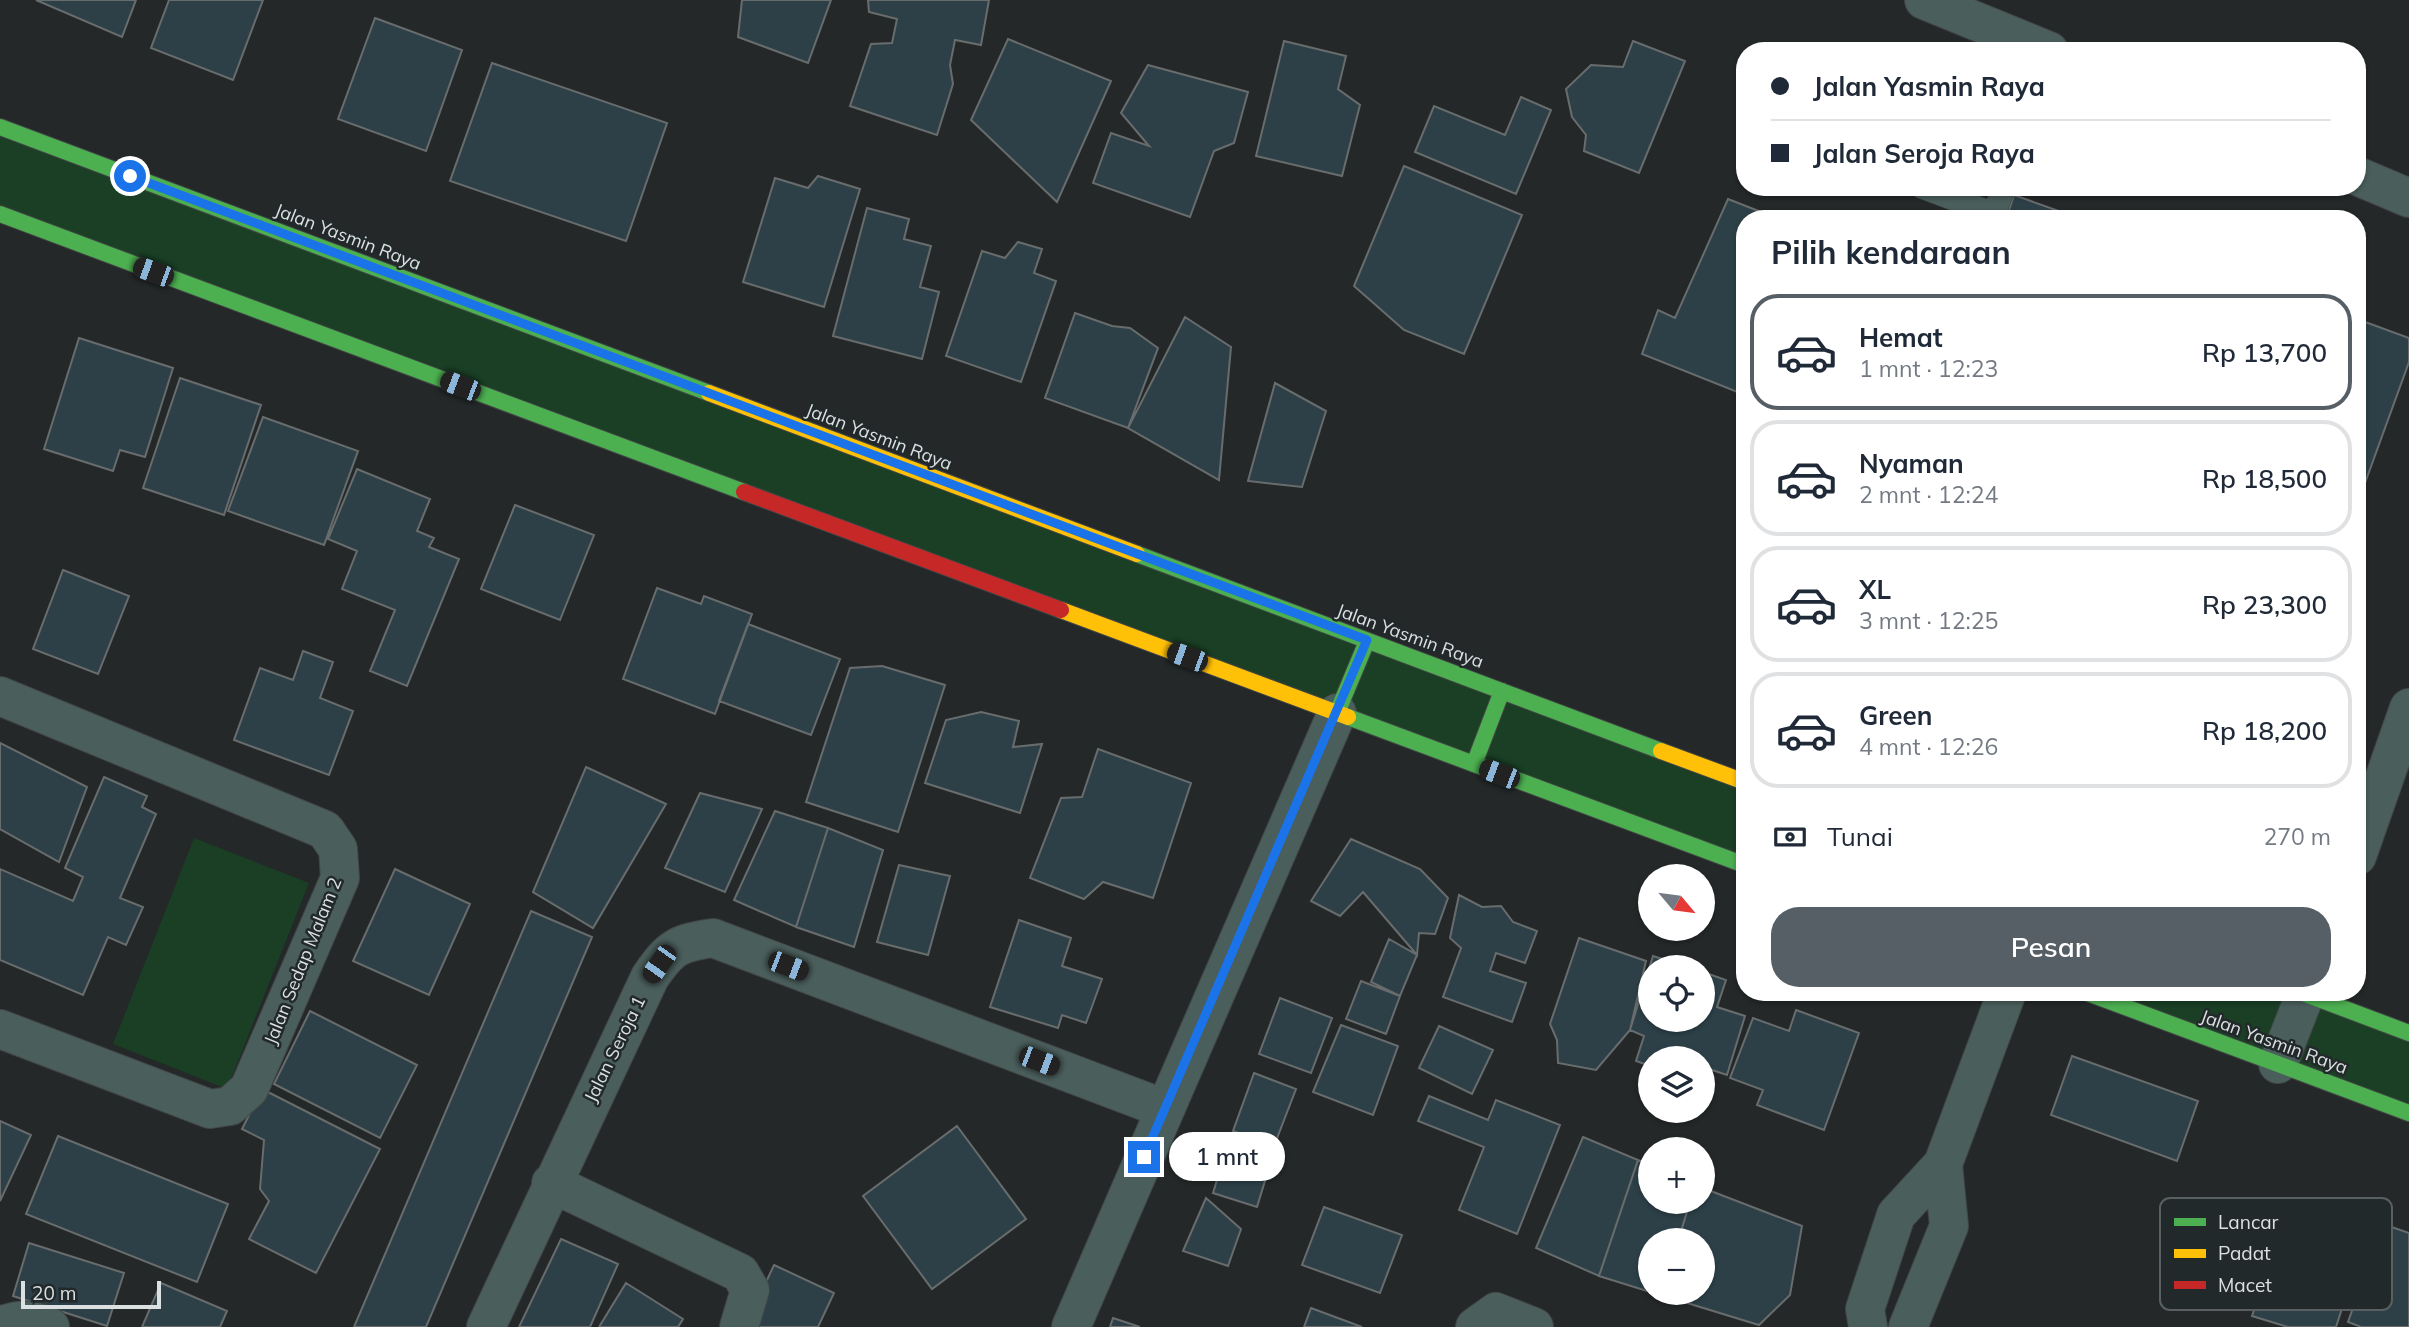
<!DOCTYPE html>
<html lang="id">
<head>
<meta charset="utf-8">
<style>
  body { margin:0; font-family:Mulish,sans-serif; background:#f6f6f7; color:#1f2937; height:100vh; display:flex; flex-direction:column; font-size:26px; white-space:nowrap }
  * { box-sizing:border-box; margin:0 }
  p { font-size:23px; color:#747a83 }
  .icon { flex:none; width:38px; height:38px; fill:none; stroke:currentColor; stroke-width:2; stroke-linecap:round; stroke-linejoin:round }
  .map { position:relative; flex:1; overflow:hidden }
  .details { position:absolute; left:1736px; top:210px; width:630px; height:791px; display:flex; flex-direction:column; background:#fff; border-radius:28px; box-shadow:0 2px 5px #0004 }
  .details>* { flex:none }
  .top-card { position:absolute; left:1736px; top:42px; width:630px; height:154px; border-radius:28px; box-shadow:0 2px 5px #0004; display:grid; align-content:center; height:154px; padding:0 35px; background:#fff }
  .needle { width:46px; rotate:119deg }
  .tools { position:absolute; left:1638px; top:864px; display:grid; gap:14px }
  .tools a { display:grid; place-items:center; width:77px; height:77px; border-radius:50%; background:#fff; box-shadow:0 2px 5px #0004; font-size:35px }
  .scale { position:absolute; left:21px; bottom:18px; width:140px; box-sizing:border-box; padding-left:7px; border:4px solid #dbe0e0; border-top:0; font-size:19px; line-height:24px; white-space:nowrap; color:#dbe0e0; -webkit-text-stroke:5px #22292a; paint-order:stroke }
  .end { position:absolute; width:32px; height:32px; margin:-16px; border:9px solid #1a73e8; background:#fff; box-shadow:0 0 0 4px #fff }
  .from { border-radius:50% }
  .bubble { position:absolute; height:49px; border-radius:24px; background:#fff; box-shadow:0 2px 5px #0004; font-size:23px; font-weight:600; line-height:49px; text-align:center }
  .car { position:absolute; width:21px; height:42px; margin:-21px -10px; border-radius:9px; box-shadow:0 0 5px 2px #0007; background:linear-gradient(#222 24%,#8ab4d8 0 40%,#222 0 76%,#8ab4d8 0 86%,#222 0) }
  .top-card b { display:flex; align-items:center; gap:24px; height:66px; font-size:26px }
  .top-card b+b { border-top:2px solid #e0e1e3 }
  .top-card i { width:18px; height:18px; background:#1f2937 }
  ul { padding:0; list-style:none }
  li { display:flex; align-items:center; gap:21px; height:116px; margin:0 14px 10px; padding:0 21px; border:4px solid #e0e1e3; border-radius:28px }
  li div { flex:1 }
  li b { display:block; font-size:26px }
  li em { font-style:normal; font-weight:600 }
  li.on { border-color:#575f66 }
  li>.icon { width:63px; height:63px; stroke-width:1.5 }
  h2 { padding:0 35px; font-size:32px; line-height:84px }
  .pay { display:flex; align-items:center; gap:18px; height:77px; padding:0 35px; font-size:26px }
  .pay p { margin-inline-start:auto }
  .action { display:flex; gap:14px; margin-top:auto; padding:14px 35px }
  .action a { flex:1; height:80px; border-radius:28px; background:#575f66; color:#fff; font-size:28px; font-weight:600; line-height:80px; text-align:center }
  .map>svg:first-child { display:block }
</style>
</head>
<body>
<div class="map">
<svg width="2409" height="1327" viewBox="0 0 2409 1327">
  <rect width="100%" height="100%" fill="#242828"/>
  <path fill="#1a3f25" d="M 0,127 L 1745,782 L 1745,865 L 0,214 Z
    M 194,838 L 309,883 L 227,1089 L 113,1044 Z
    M 2086,992 L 2300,992 L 2409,1033 L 2409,1113 Z"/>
  <path fill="#2d4048" stroke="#696c6c" stroke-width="2" d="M 36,0 L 136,0 L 122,37 Z
    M 169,0 L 263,0 L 233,80 L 151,48 Z
    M 742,0 L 831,0 L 808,63 L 738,37 Z
    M 868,0 L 989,0 L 981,45 L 955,40 L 950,65 L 953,84 L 937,135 L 850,106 L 871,44 L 892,43 L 897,19 L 869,12 Z
    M 375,18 L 462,50 L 426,151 L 338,119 Z
    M 1008,39 L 1111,81 L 1057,202 L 971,120 Z
    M 1284,41 L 1346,56 L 1338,89 L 1360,105 L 1342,176 L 1256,156 Z
    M 1633,41 L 1685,61 L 1639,173 L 1584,151 L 1586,135 L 1572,117 L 1566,89 L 1591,65 L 1623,67 Z
    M 492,63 L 667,123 L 626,241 L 450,181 Z
    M 1148,65 L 1248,92 L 1234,143 L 1214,151 L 1190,217 L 1093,183 L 1111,133 L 1149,146 L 1121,113 Z
    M 1521,97 L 1551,110 L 1516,194 L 1415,152 L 1434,106 L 1505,135 Z
    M 1404,166 L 1522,215 L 1464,354 L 1404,330 L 1354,286 Z
    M 818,176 L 860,189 L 824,307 L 743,282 L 775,178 L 808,188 Z
    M 2014,195 L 2081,219 L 2006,219 Z
    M 1728,199 L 1779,219 L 1745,219 L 1745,395 L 1642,354 L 1658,310 L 1675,318 Z
    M 867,208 L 909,219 L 904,239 L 931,246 L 920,287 L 939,292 L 922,359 L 833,336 Z
    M 1018,242 L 1042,249 L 1034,273 L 1056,281 L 1021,382 L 946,356 L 982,251 L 1005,258 Z
    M 1075,313 L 1112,326 L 1130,328 L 1158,348 L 1128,428 L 1045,398 Z
    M 1185,317 L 1231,347 L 1219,480 L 1128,428 Z
    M 2357,319 L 2409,338 L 2409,362 L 2357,505 Z
    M 79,338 L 173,368 L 145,457 L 120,450 L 113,471 L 44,449 Z
    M 180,378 L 261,405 L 224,515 L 143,488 Z
    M 1275,383 L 1326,411 L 1302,487 L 1248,481 Z
    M 263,417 L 358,451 L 324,545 L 228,511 Z
    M 357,469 L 430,499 L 417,531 L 434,538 L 429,547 L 459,559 L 407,686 L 370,671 L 395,610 L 342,589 L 357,551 L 328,539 Z
    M 515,505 L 594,535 L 560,620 L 481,589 Z
    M 63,570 L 129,596 L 98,674 L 33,649 Z
    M 657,588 L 701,604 L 704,596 L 752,614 L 715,714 L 623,679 Z
    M 748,624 L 840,659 L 811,735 L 719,701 Z
    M 303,651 L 333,662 L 320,698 L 353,711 L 329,775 L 234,740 L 260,668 L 293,680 Z
    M 882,666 L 945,685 L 898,832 L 806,802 L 850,668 Z
    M 981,712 L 1019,721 L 1013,747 L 1042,744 L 1020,813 L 925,783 L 946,720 Z
    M 0,743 L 87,787 L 59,862 L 0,829 Z
    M 1098,749 L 1191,783 L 1153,898 L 1103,882 L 1084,899 L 1030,878 L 1061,798 L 1082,797 Z
    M 586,767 L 666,804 L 593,928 L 533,892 Z
    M 104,777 L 147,796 L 142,807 L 156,814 L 120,898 L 143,907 L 126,945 L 108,937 L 83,995 L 0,960 L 0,869 L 73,901 L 83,877 L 65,868 Z
    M 700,793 L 762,809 L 725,892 L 665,868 Z
    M 775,811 L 828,828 L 796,927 L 734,900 Z
    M 828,828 L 883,850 L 854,947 L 796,927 Z
    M 1351,839 L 1420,869 L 1448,898 L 1435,934 L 1419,933 L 1417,955 L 1363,892 L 1340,916 L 1311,901 Z
    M 899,865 L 950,876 L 928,955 L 877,942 Z
    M 395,869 L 470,904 L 429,995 L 353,961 Z
    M 1459,895 L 1482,907 L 1501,906 L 1513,922 L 1537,931 L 1525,963 L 1496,953 L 1490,971 L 1526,983 L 1512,1022 L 1443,997 L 1461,948 L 1450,938 Z
    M 531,911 L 592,937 L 426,1327 L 354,1327 Z
    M 1019,920 L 1071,938 L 1062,966 L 1102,979 L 1086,1023 L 1062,1015 L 1058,1028 L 990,1007 Z
    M 1579,938 L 1646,961 L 1630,1030 L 1596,1070 L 1558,1063 L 1557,1040 L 1550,1024 Z
    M 1389,939 L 1417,955 L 1400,996 L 1371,982 Z
    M 1653,956 L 1690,968 L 1650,968 L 1650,1020 L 1703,1020 L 1703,972 L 1726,980 L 1717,1007 L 1745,1016 L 1727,1075 L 1703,1067 L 1703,1059 L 1650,1059 L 1650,1066 L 1636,1061 L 1644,1036 L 1630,1030 Z
    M 1361,981 L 1400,996 L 1386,1034 L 1346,1019 Z
    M 1280,998 L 1332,1018 L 1311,1073 L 1259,1054 Z
    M 1796,1010 L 1859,1033 L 1824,1130 L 1757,1105 L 1763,1090 L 1730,1078 L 1753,1018 L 1789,1031 Z
    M 310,1011 L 417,1065 L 380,1138 L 274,1084 Z
    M 1341,1025 L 1398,1046 L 1373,1115 L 1313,1092 Z
    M 1439,1026 L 1493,1050 L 1472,1094 L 1419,1068 Z
    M 2072,1056 L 2198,1101 L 2177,1161 L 2051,1115 Z
    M 1254,1073 L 1296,1089 L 1274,1146 L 1233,1131 Z
    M 262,1089 L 380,1149 L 316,1273 L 249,1239 L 269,1201 L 260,1189 L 264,1140 L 242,1129 Z
    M 1429,1096 L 1488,1120 L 1496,1100 L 1560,1125 L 1517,1234 L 1459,1210 L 1484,1147 L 1418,1121 Z
    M 0,1121 L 31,1135 L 0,1201 Z
    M 957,1126 L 1026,1219 L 932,1289 L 863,1196 Z
    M 58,1136 L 228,1204 L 197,1282 L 26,1214 Z
    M 1583,1137 L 1638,1160 L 1599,1276 L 1536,1248 Z
    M 1227,1147 L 1271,1161 L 1257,1207 L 1213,1193 Z
    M 1638,1160 L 1650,1166 L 1650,1202 L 1690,1202 L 1678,1241 L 1650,1241 L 1650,1292 L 1599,1276 Z
    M 1703,1188 L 1802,1226 L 1790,1295 L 1759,1325 L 1661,1295 L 1703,1293 L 1703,1241 L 1678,1241 L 1690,1202 L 1703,1202 Z
    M 1206,1198 L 1241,1229 L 1228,1266 L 1183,1251 Z
    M 2290,1203 L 2368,1228 L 2336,1327 L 2288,1327 L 2252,1316 Z
    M 1324,1207 L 1402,1235 L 1380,1293 L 1302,1265 Z
    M 2383,1224 L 2409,1233 L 2409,1327 L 2361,1327 L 2348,1322 Z
    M 561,1239 L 618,1264 L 590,1327 L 519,1327 Z
    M 29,1243 L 124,1273 L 107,1326 L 13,1296 Z
    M 774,1265 L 834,1293 L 818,1327 L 745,1327 Z
    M 161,1283 L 227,1311 L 220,1327 L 142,1327 Z
    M 626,1283 L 683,1319 L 678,1327 L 599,1327 Z
    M 1311,1308 L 1362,1327 L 1304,1327 Z
    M 1113,1318 L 1140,1327 L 1110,1327 Z"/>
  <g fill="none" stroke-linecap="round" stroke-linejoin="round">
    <defs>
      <path id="lane" d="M 1922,187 L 1994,214
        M 1992,219 L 2004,187"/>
      <path id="street" d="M 1924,0 L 2049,51
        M 2357,176 L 2409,198
        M 0,696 L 325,830 L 338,849 L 340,878 L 249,1089 L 230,1106 L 210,1109 L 0,1029
        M 2357,856 L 2409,708
        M 2278,1064 L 2306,992
        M 551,1183 L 740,1273 L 750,1290 L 739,1327
        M 0,1326 C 18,1319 32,1318 50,1327
        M 486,1327 L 650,977 C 670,948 677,943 713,938 L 1165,1109
        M 1071,1327 L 1337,713
        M 1475,1327 L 1496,1312 L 1534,1327
        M 1868,1327 L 1865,1309 L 1896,1215 L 1943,1164 L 2007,992
        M 1908,1327 L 1949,1226 L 1943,1164"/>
      <path id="fast" d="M 0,127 L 709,393
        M 0,214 L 744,492
        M 1137,554 L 1661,751
        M 1337,713 L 1367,641
        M 1348,717 L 1745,865
        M 1474,764 L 1502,691
        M 2085,992 L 2409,1113
        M 2300,992 L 2409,1033"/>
      <path id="slow" d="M 709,393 L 1137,554
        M 1061,610 L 1348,717
        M 1661,751 L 1745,782"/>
      <path id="jam" d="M 744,492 L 1061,610"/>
    </defs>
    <use href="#lane" stroke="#424545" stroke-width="24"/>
    <use href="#street" stroke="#424545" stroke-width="40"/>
    <use href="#fast" stroke="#424545" stroke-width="18"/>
    <use href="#slow" stroke="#424545" stroke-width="18"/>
    <use href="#jam" stroke="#424545" stroke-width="18"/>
    <use href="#lane" stroke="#4a5e5b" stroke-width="23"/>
    <use href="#street" stroke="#4a5e5b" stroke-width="38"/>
    <use href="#fast" stroke="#4caf50" stroke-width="16"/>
    <use href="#slow" stroke="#ffc107" stroke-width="16"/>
    <use href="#jam" stroke="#c62828" stroke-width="16"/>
  </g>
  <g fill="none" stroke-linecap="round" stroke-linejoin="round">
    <path stroke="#1a73e8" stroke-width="9" d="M 130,176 L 1367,640 L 1144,1157"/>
  </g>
  <g text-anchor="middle" stroke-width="5" stroke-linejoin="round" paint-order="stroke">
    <g font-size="18" fill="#dbe0e0" stroke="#22292a">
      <text transform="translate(348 237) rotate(21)" y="6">Jalan Yasmin Raya</text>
      <text transform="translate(879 437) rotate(21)" y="6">Jalan Yasmin Raya</text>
      <text transform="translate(1410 636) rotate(20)" y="6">Jalan Yasmin Raya</text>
      <text transform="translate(303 961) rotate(-68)" y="6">Jalan Sedap Malam 2</text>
      <text transform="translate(2274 1042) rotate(20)" y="6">Jalan Yasmin Raya</text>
      <text transform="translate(615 1049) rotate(-64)" y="6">Jalan Seroja 1</text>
    </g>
  </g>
  <rect x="2160" y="1198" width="232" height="112" rx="10" fill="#22292a" stroke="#5a6061" stroke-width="2"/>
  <rect x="2174" y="1218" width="32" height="8" fill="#4caf50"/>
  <rect x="2174" y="1249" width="32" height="9" fill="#ffc107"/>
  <rect x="2174" y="1281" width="32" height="8" fill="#c62828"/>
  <g font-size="19" fill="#dbe0e0">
    <text x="2218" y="1229">Lancar</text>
    <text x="2218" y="1260">Padat</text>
    <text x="2218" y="1292">Macet</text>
  </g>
</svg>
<div class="tools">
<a><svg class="needle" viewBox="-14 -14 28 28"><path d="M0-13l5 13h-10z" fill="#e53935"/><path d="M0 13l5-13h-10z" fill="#747a83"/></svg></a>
<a><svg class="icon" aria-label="locate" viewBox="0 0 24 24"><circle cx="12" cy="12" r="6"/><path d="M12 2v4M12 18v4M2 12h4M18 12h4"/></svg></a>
<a><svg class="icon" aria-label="layers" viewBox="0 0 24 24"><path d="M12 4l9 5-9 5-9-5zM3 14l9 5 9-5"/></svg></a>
<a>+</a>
<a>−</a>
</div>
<div class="scale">20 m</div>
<i class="end from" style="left:130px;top:176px"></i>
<i class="end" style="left:1144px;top:1157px"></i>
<div class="bubble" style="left:1169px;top:1132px;width:116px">1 mnt</div>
<i class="car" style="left:153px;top:272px;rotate:290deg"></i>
<i class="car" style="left:460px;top:386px;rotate:291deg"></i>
<i class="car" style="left:1187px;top:657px;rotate:290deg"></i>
<i class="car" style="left:1499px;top:774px;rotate:291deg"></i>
<i class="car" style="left:659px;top:964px;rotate:215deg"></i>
<i class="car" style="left:788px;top:966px;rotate:111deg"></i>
<i class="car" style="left:1039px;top:1061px;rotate:111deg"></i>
<div class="top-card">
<b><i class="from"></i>Jalan Yasmin Raya</b>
<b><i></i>Jalan Seroja Raya</b>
</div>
<section class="details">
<h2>Pilih kendaraan</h2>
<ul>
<li class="on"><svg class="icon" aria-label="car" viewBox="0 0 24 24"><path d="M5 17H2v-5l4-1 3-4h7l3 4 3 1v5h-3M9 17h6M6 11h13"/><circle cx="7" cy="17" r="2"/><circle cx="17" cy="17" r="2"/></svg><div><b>Hemat</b><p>1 mnt · 12:23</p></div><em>Rp 13,700</em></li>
<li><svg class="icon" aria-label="car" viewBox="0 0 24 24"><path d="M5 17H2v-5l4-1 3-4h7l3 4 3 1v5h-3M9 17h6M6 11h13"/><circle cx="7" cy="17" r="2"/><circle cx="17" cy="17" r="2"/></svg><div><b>Nyaman</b><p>2 mnt · 12:24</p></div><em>Rp 18,500</em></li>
<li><svg class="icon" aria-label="car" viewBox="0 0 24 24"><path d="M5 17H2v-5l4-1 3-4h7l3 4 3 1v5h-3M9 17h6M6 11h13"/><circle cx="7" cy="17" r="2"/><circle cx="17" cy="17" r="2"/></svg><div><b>XL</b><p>3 mnt · 12:25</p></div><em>Rp 23,300</em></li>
<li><svg class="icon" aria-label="car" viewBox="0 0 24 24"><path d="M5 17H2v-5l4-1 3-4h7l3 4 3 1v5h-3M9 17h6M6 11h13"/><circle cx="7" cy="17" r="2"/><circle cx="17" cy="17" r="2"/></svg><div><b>Green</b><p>4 mnt · 12:26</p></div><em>Rp 18,200</em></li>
</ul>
<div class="pay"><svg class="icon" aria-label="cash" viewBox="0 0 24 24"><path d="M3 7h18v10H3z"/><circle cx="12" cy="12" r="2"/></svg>Tunai<p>270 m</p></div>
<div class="action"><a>Pesan</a></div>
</section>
</div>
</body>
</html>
